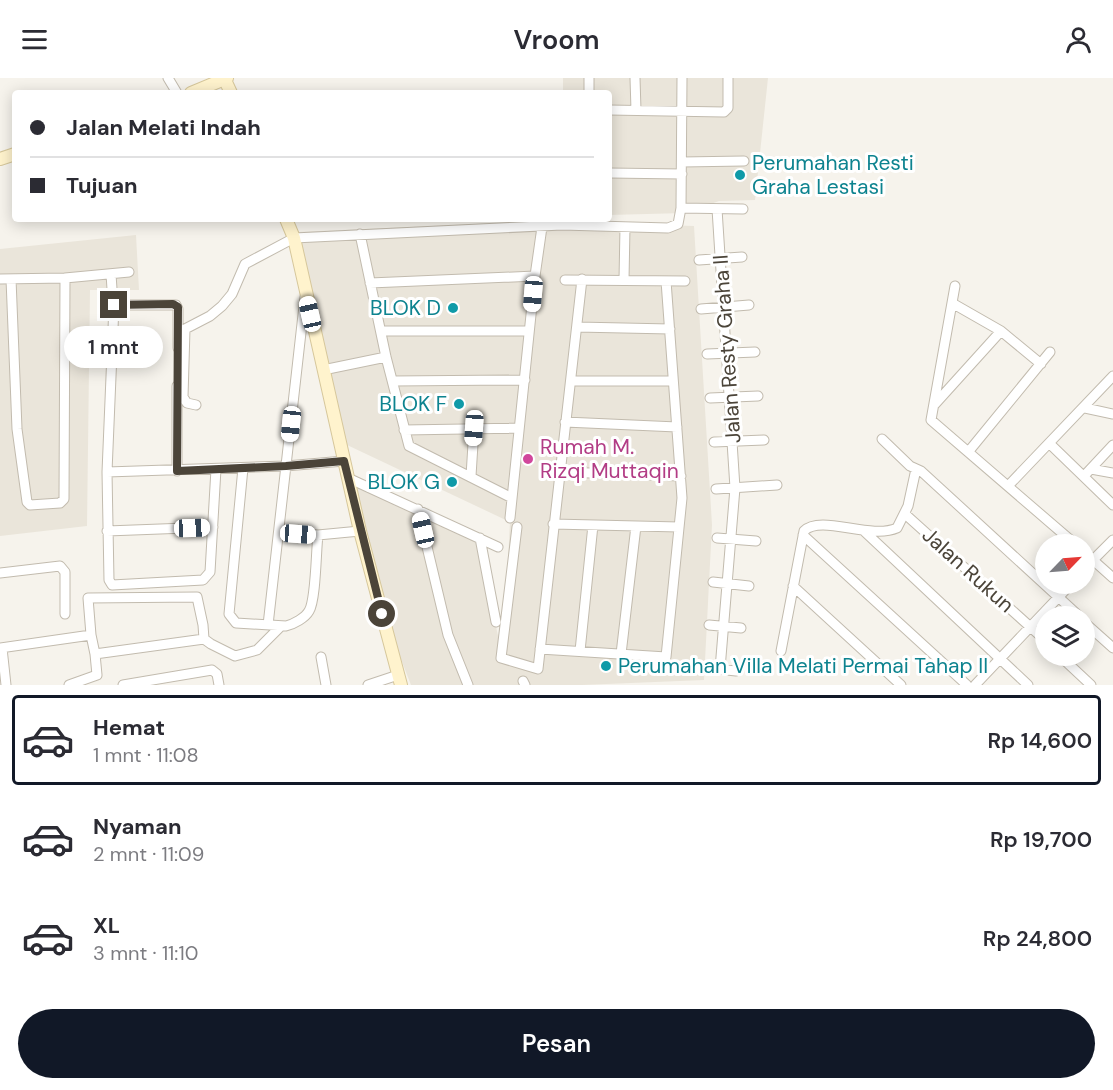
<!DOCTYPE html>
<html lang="id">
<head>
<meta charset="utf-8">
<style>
  body { margin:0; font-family:"DM Sans",sans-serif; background:#f2f2f3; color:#2b2b33; height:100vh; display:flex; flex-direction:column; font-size:22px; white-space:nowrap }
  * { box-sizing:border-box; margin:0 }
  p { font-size:20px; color:#7c7c81 }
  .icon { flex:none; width:33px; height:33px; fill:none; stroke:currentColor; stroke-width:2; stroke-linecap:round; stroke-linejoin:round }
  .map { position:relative; height:607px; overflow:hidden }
  .drawer { display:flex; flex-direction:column; background:#fff; flex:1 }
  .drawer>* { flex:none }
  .hud { position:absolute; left:12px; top:12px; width:600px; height:132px; border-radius:6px; box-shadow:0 3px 15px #0003; display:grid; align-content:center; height:132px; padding:0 18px; background:#fff }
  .needle { width:39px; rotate:65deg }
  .controls { position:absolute; left:1035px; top:456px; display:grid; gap:12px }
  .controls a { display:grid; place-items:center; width:60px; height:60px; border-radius:50%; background:#fff; box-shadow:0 3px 15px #0003; font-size:30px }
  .end { position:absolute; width:27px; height:27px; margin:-14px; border:8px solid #4b4439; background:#fff; box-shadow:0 0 0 3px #fff }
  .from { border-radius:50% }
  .bubble { position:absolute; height:42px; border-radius:21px; background:#fff; box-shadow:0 3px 15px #0003; font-size:20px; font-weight:600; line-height:42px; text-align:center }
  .car { position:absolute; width:18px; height:36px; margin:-18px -9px; border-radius:8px; box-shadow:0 0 4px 2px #0007; background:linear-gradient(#fff 24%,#345 0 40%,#fff 0 76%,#345 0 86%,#fff 0) }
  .hud b { display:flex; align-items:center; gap:21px; height:57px; font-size:22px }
  .hud b+b { border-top:2px solid #e1e1e2 }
  .hud i { width:15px; height:15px; background:#2b2b33 }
  ul { padding:10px 0 0; list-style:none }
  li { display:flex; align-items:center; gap:18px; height:90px; margin:0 12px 9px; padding:0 6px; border:3px solid transparent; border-radius:6px }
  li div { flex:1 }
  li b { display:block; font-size:22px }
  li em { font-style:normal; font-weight:600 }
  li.selected { border-color:#111827 }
  li>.icon { width:54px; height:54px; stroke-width:1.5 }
  .cta { display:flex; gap:12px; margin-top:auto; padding:12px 18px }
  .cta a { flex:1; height:69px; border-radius:36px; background:#111827; color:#fff; font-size:24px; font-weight:600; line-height:69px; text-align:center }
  header { display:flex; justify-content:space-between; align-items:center; height:78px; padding:0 18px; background:#fff; font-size:27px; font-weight:600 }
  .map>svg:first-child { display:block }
</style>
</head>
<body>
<header><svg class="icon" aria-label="menu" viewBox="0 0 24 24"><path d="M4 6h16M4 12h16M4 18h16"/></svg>Vroom<svg class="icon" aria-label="person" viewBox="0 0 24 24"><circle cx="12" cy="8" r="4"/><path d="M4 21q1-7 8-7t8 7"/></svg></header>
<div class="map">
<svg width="1113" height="607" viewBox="0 0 1113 607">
  <rect width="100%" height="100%" fill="#f6f3ec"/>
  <path fill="#eae5da" d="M 563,0 L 768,0 L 755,122 L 719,123 L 685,135 L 609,137 L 609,15 L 563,15 Z
    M 541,143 L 694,148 L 712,447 L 704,602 L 582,607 L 411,607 L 392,558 L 355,403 L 478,462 L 503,582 L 510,444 L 345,366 L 297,154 Z
    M 136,157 L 139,212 L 90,212 L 87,448 L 0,458 L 0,171 Z"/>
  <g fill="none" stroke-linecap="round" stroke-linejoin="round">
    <defs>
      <path id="street" d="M 168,0 L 177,15
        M 589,0 L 589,15
        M 635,0 L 636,32
        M 609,32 L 724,34 L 728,30 L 728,0
        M 682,84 L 744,83
        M 609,95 L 682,96
        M 681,130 L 743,131
        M 717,131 L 735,410 L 720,591
        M 360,156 L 386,279 L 409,368 L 512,420
        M 699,182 L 742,179
        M 111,196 L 112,211
        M 65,200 L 129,194
        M 0,201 L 65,200 L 64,421 L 60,425 L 30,427 L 27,424 L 17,351 L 11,201
        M 565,202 L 685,203
        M 624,202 L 625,149
        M 370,205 L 535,198
        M 955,208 L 931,342 L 1075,466
        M 952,225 L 1001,253 L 1041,286
        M 701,231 L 749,227
        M 577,249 L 670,251
        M 381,253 L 529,253
        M 178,270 L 178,231 L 176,227 L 114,227 L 107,394 L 109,502 L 112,507 L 203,502 L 210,494 L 216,391
        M 707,276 L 755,274
        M 323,292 L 386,279
        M 393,303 L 525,302
        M 572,303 L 673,303
        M 710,320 L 758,318
        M 935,326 L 1001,253
        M 196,327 L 187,325 L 183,319 L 185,251 L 210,238 L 222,228 L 232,216 L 245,186 L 294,160 L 562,147 L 668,150 L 678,146 L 681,130 L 682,0
        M 1085,330 L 1113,336
        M 565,344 L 677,349
        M 404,352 L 519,350
        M 882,361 L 910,388 L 921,393 L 1079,538
        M 714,364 L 764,362
        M 1050,366 L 1113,427
        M 969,373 L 1050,274
        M 243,390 L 229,536 L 236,545 L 286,548 C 294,546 305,540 309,533 C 316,522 316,472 318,457
        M 1091,391 L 1113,395
        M 177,393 L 177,308
        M 107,394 L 286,388 L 344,383
        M 560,394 L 681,398
        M 471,398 L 474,350
        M 1084,398 L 1113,367
        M 348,400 L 498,469
        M 1008,408 L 1113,298
        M 716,411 L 777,407
        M 418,431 L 448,557 L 468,607
        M 905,436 L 1046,563
        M 510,440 L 535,198 L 542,149
        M 553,446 L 679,449
        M 517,449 L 501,580 L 538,591 L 582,201
        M 107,453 L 213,449
        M 864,453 L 1028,607
        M 279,454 L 318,457 L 360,453
        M 803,457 L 967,607
        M 480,460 L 496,544
        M 717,460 L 756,463
        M 1084,474 L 1113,500
        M 1084,491 L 1113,462
        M 0,495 L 60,488 L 65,494 L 65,536
        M 713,504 L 749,508
        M 793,508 L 901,607
        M 1084,544 L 1113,570
        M 268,547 L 305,219
        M 709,547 L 741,550
        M 91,557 L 88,520 L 197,519 L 203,547 L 204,561
        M 0,570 L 91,557 L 95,576
        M 2,570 L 6,607
        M 540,571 L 666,579 L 682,420 L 666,203
        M 580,573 L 593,447
        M 781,573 L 804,453 C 821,436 870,462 897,450 L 908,428 L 916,391
        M 621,576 L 636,448
        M 1060,578 L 1091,607
        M 321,579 L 326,607
        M 709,590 L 736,593
        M 523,603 L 525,607
        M 69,607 L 97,597 L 95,576 L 204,561 L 211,566 L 235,578 L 257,572 L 281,548
        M 123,607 L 212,592 L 217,596 L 219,607
        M 368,607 L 398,597
        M 975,607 L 1071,506"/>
      <path id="secondary" d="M 225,2 L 231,15
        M 191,15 L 227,0
        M 0,81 L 15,76
        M 286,141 L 294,160 L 360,453 L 401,607"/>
    </defs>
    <use href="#street" stroke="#c2bbae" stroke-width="11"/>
    <use href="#secondary" stroke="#d6c79b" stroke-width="14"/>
    <use href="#street" stroke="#fff" stroke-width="9"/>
    <use href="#secondary" stroke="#fff3cd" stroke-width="12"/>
  </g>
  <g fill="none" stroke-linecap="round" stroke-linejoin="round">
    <path stroke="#4b4439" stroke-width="8" d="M 114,227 L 173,226 L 178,229 L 177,393 L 286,388 L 344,383 L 382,536"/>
  </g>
  <g fill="#0f9aa8" stroke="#fff" stroke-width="2">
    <circle cx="740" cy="97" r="6"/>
    <circle cx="453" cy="230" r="6"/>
    <circle cx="459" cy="326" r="6"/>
    <circle cx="452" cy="404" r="6"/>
    <circle cx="606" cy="588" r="6"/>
  </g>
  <circle fill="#d1479c" stroke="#fff" stroke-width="2" cx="528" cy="381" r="6"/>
  <g text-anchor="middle" stroke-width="6" stroke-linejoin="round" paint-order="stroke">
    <g font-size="21" fill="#0d838f" stroke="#fff" text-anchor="end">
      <text x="752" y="92" text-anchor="start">Perumahan Resti<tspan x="752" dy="24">Graha Lestasi</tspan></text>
      <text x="441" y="237">BLOK D</text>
      <text x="447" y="333">BLOK F</text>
      <text x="440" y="411">BLOK G</text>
      <text x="618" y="595" text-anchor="start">Perumahan Villa Melati Permai Tahap II</text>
    </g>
    <g font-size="21" fill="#4b4439" stroke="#fff">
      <text transform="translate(727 271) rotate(-94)" y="7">Jalan Resty Graha II</text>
      <text transform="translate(968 492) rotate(42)" y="7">Jalan Rukun</text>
    </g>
    <g font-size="21" fill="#b23c85" stroke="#fff" text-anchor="start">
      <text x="540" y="376">Rumah M.<tspan x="540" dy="24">Rizqi Muttaqin</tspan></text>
    </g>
  </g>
</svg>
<div class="controls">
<a><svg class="needle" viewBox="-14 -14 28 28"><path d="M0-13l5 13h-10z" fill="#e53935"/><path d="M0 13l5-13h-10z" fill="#7c7c81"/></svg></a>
<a><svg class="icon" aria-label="layers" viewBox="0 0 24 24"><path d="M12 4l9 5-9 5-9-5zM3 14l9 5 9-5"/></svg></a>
</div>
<i class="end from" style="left:382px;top:536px"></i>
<i class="end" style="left:114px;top:227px"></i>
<div class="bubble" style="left:64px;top:248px;width:99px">1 mnt</div>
<i class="car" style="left:533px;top:216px;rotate:185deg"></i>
<i class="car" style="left:310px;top:236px;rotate:347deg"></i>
<i class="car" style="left:291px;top:346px;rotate:186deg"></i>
<i class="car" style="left:474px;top:350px;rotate:184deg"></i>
<i class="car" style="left:192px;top:450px;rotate:88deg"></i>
<i class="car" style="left:423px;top:452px;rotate:347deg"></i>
<i class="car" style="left:298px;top:456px;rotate:94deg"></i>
<div class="hud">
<b><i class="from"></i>Jalan Melati Indah</b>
<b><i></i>Tujuan</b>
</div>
</div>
<section class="drawer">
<ul>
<li class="selected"><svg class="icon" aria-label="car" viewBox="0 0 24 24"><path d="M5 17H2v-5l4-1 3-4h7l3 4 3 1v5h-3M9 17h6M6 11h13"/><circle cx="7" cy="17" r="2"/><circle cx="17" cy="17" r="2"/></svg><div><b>Hemat</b><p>1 mnt · 11:08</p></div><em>Rp 14,600</em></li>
<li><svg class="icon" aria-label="car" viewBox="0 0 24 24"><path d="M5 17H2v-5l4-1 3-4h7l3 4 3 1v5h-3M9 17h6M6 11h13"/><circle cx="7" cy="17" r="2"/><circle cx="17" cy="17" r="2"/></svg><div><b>Nyaman</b><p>2 mnt · 11:09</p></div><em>Rp 19,700</em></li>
<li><svg class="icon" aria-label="car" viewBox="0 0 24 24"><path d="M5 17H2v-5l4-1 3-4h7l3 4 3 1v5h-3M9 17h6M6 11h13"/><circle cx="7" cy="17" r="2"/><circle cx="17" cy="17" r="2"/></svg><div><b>XL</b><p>3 mnt · 11:10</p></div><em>Rp 24,800</em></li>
</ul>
<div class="cta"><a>Pesan</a></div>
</section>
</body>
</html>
